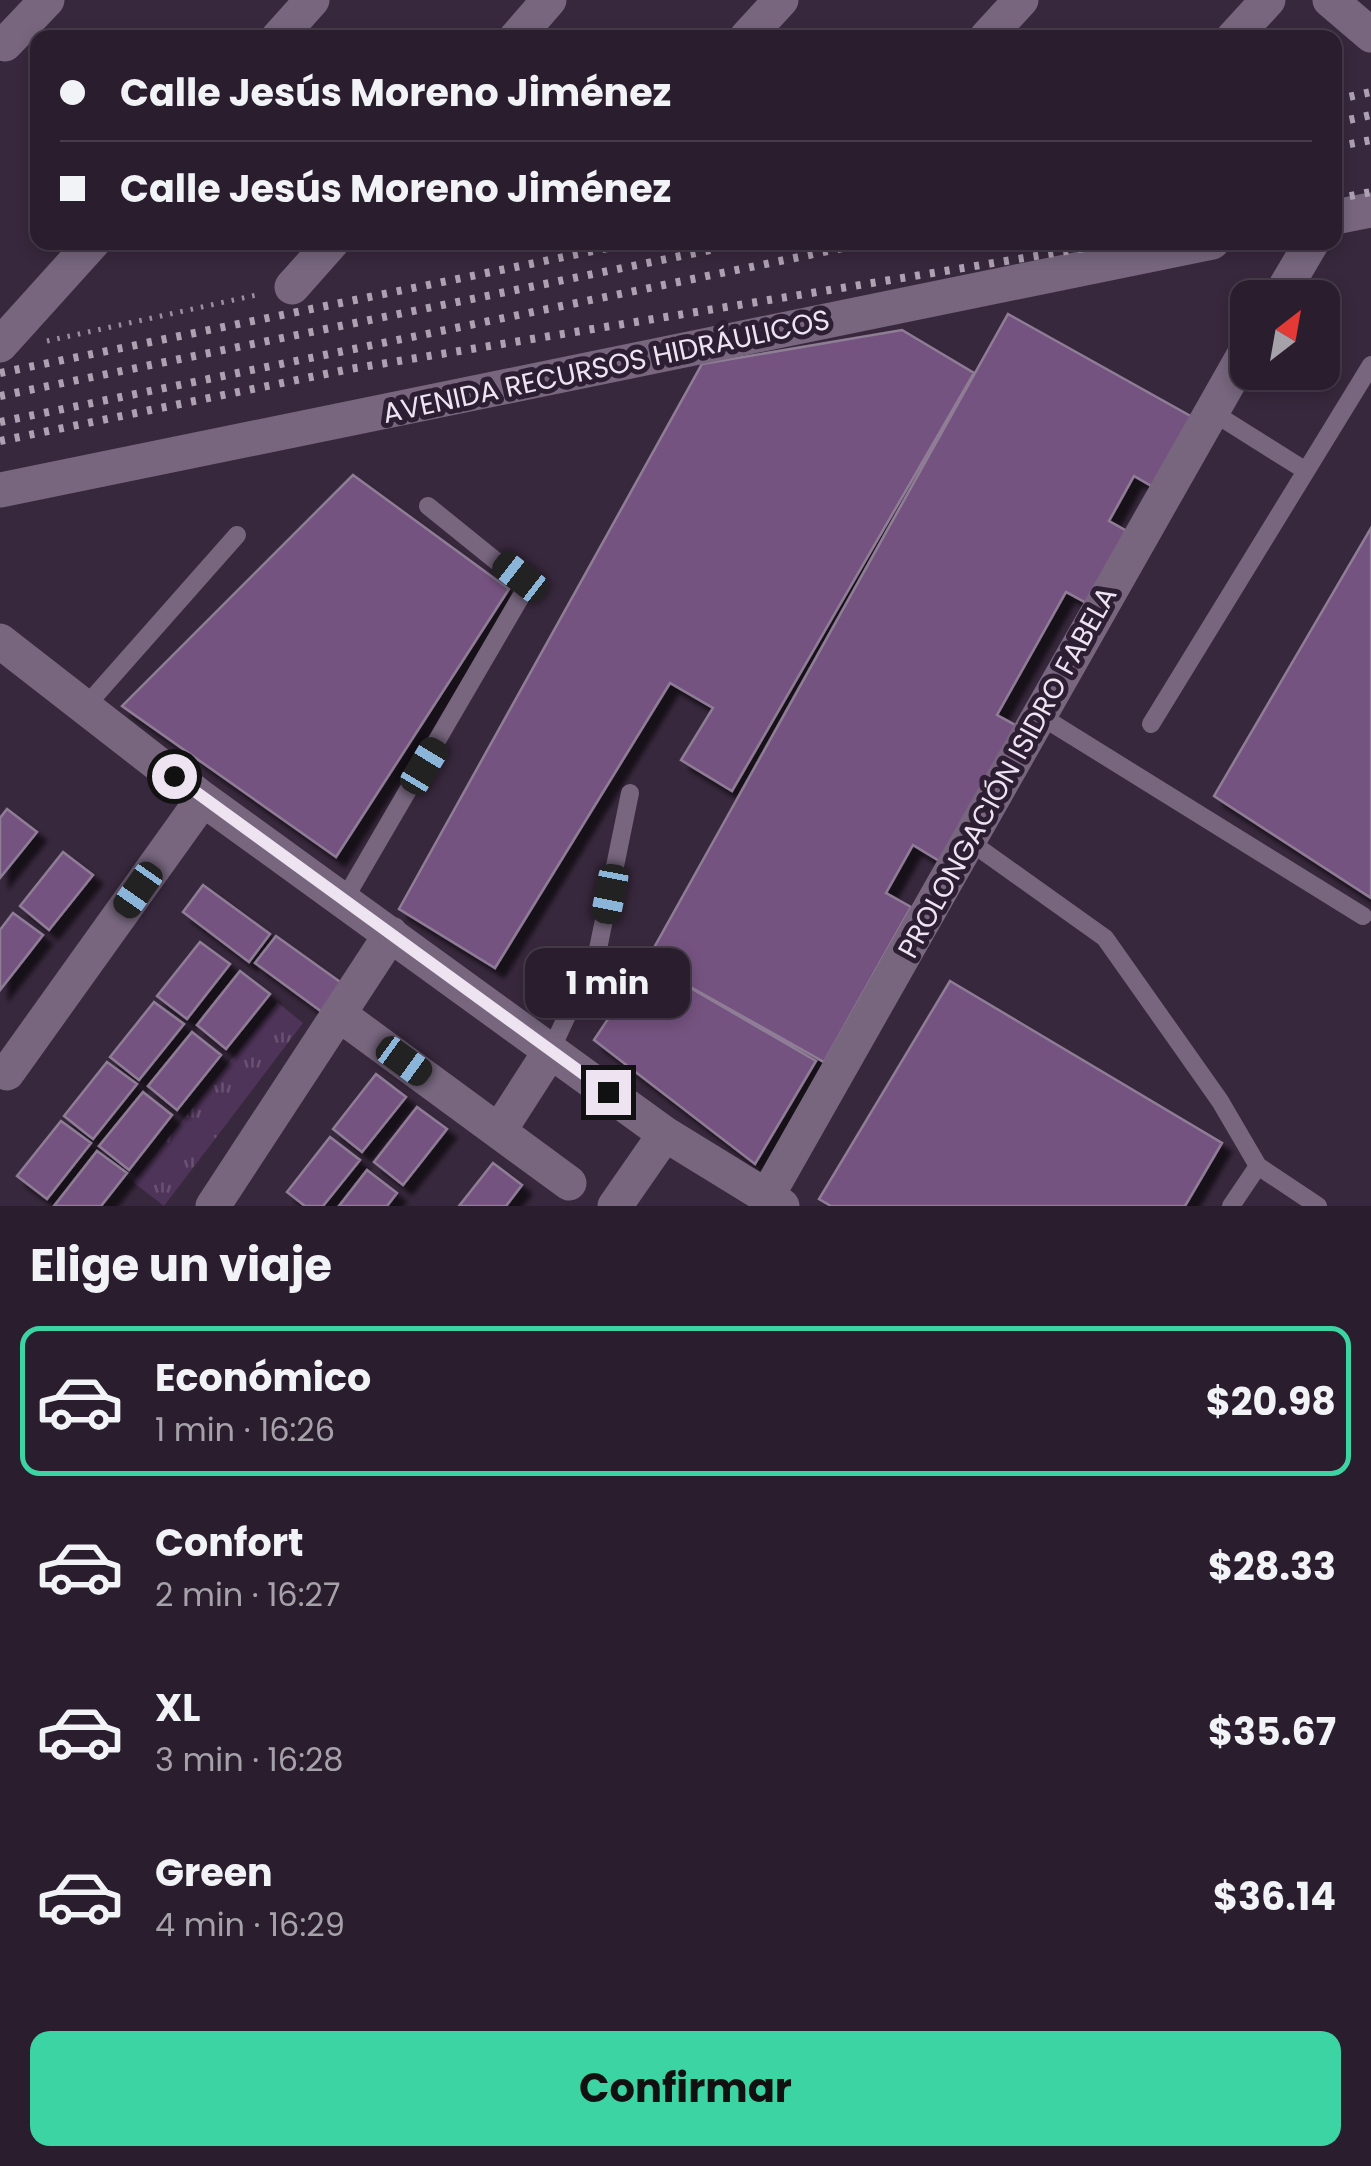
<!DOCTYPE html>
<html lang="es">
<head>
<meta charset="utf-8">
<style>
  body { margin:0; font-family:Poppins,sans-serif; background:#322736; color:#f1f3f6; height:100vh; display:flex; flex-direction:column; font-size:38px; white-space:nowrap }
  * { box-sizing:border-box; margin:0 }
  p { font-size:32px; color:#a5a2aa }
  .icon { flex:none; width:55px; height:55px; fill:none; stroke:currentColor; stroke-width:2; stroke-linecap:round; stroke-linejoin:round }
  .map { position:relative; height:1206px; overflow:hidden }
  .side { display:flex; flex-direction:column; background:#2a1e2e; flex:1 }
  .side>* { flex:none }
  .guide { position:absolute; left:30px; top:30px; width:1312px; height:220px; border-radius:20px; box-shadow:0 5px 15px #0003,0 0 0 2px #463c4a; display:grid; align-content:center; height:220px; padding:0 30px; background:#2a1e2e }
  .needle { width:65px; rotate:31deg }
  .tools { position:absolute; left:1230px; top:280px; display:grid; gap:20px }
  .tools a { display:grid; place-items:center; width:110px; height:110px; border-radius:20px; background:#2a1e2e; box-shadow:0 5px 15px #0003,0 0 0 2px #463c4a; font-size:50px }
  .end { position:absolute; width:45px; height:45px; margin:-22px; border:12px solid #ede3f1; background:#111; box-shadow:0 0 0 5px #111 }
  .from { border-radius:50% }
  .bubble { position:absolute; height:70px; border-radius:20px; background:#2a1e2e; box-shadow:0 5px 15px #0003,0 0 0 2px #463c4a; font-size:32px; font-weight:700; line-height:70px; text-align:center }
  .car { position:absolute; width:30px; height:60px; margin:-30px -15px; border-radius:12px; box-shadow:0 0 8px 2px #0007; background:linear-gradient(#222 24%,#8ab4d8 0 40%,#222 0 76%,#8ab4d8 0 86%,#222 0) }
  .guide b { display:flex; align-items:center; gap:35px; height:95px; font-size:38px }
  .guide b+b { border-top:2px solid #463c4a }
  .guide i { width:25px; height:25px; background:#f1f3f6 }
  ul { padding:0; list-style:none }
  li { display:flex; align-items:center; gap:30px; height:150px; margin:0 20px 15px; padding:0 10px; border:5px solid transparent; border-radius:20px }
  li div { flex:1 }
  li b { display:block; font-size:38px }
  li em { font-style:normal; font-weight:700 }
  li.selected { border-color:#3dd4a3 }
  li>.icon { width:90px; height:90px; stroke-width:1.5 }
  h2 { padding:0 30px; font-size:45px; line-height:120px }
  .cta { display:flex; gap:20px; margin-top:auto; padding:20px 30px }
  .cta a { flex:1; height:115px; border-radius:20px; background:#3dd4a3; color:#111; font-size:40px; font-weight:700; line-height:115px; text-align:center }
  .map>svg:first-child { display:block }
</style>
</head>
<body>
<div class="map">
<svg width="1371" height="1206" viewBox="0 0 1371 1206">
  <defs>
    <pattern id="park-tufts" width="24" height="20" patternUnits="userSpaceOnUse" patternTransform="scale(2.5)"><rect width="24" height="20" fill="#4f3459"/><path d="M3 7l-1-3M5 7V3M7 7l1-3M15 17l-1-3M17 17v-4M19 17l1-3" fill="none" stroke="#695171"/></pattern>
    <filter id="shadow"><feDropShadow dx="9" dy="9" stdDeviation="2.5" flood-color="#0009"/></filter>
  </defs>
  <rect width="100%" height="100%" fill="#38283d"/>
  <path fill="url(#park-tufts)" d="M 277,1002 L 303,1023 L 164,1206 L 133,1182 Z"/>
  <path fill="#745280" stroke="#8f7d96" stroke-width="2.5" filter="url(#shadow)" d="M 1008,314 L 1194,418 L 1155,488 L 1134,476 L 1109,521 L 1134,535 L 1094,607 L 1066,592 L 997,715 L 1017,726 L 941,862 L 913,845 L 886,893 L 911,907 L 824,1062 L 646,962 Z
    M 902,330 L 974,373 L 732,791 L 681,760 L 713,708 L 670,683 L 495,968 L 399,909 L 702,364 Z
    M 353,475 L 509,589 L 336,857 L 122,706 Z
    M 1371,528 L 1371,898 L 1214,796 Z
    M 7,809 L 37,832 L 0,878 L 0,818 Z
    M 63,852 L 93,875 L 49,930 L 20,906 Z
    M 203,885 L 270,934 L 249,962 L 183,912 Z
    M 13,913 L 43,935 L 0,990 L 0,930 Z
    M 276,936 L 343,984 L 322,1012 L 255,963 Z
    M 200,942 L 230,964 L 187,1019 L 157,996 Z
    M 646,962 L 816,1061 L 755,1164 L 594,1040 Z
    M 240,971 L 270,994 L 226,1049 L 197,1025 Z
    M 950,981 L 1222,1143 L 1185,1206 L 831,1206 L 819,1199 Z
    M 154,1002 L 184,1024 L 139,1080 L 110,1057 Z
    M 192,1032 L 221,1055 L 177,1110 L 148,1086 Z
    M 107,1062 L 137,1084 L 93,1139 L 64,1116 Z
    M 376,1074 L 406,1097 L 362,1152 L 333,1129 Z
    M 143,1092 L 172,1115 L 129,1170 L 99,1146 Z
    M 417,1107 L 447,1129 L 403,1185 L 374,1162 Z
    M 61,1121 L 91,1143 L 47,1199 L 17,1176 Z
    M 330,1137 L 360,1160 L 323,1206 L 305,1206 L 287,1192 Z
    M 97,1151 L 127,1173 L 101,1206 L 54,1206 Z
    M 493,1163 L 522,1185 L 506,1206 L 459,1206 Z
    M 367,1170 L 397,1193 L 387,1206 L 339,1206 Z"/>
  <g fill="none" stroke-linecap="round" stroke-linejoin="round">
    <path stroke="#9a8e9f" stroke-width="5" stroke-dasharray="2.5 8" stroke-linecap="butt" d="M 47,341 L 261,294"/>
    <path stroke="#77667e" stroke-width="18" d="M 1209,410 L 1303,469
      M 85,707 L 237,535
      M 1039,715 L 1363,916
      M 1151,724 L 1371,365
      M 969,841 L 1105,938 L 1220,1101 L 1258,1166 L 1231,1206
      M 344,900 L 527,586 L 428,506
      M 551,1050 L 598,949 L 630,793
      M 1258,1166 L 1318,1206"/>
    <path stroke="#77667e" stroke-width="35" d="M 1330,0 L 1371,35
      M 278,38 L 312,0
      M 516,38 L 549,0
      M 746,38 L 781,0
      M 986,38 L 1021,0
      M 1233,38 L 1268,0
      M 5,44 L 47,0
      M 1335,217 L 1371,210
      M 292,287 L 332,242
      M 1279,298 L 1312,242
      M 0,345 L 93,242
      M 0,490 L 1212,242
      M 0,641 L 203,799 L 665,1134 L 782,1206
      M 340,1015 L 569,1183
      M 7,1073 L 203,799
      M 499,1131 L 551,1050
      M 767,1196 L 1248,348
      M 213,1206 L 391,934
      M 615,1206 L 665,1134"/>
    <path stroke="#ada1b2" stroke-width="8" stroke-dasharray="5 10" stroke-linecap="butt" d="M 1335,100 L 1371,92
      M 1335,123 L 1371,115
      M 1335,147 L 1371,140
      M 1335,199 L 1371,192
      M 0,373 L 637,242
      M 0,396 L 749,242
      M 0,422 L 872,242
      M 0,441 L 350,369 L 1121,242"/>
  </g>
  <g fill="none" stroke-linecap="round" stroke-linejoin="round">
    <path stroke="#ede3f1" stroke-width="12" d="M 174,776 L 608,1092"/>
  </g>
  <g text-anchor="middle" stroke-width="10" stroke-linejoin="round" paint-order="stroke">
    <g font-size="28" fill="#ede3f1" stroke="#2d1e33">
      <text transform="translate(606 366) rotate(-12)" y="10">AVENIDA RECURSOS HIDRÁULICOS</text>
      <text transform="translate(1007 772) rotate(-61)" y="10">PROLONGACIÓN ISIDRO FABELA</text>
    </g>
  </g>
</svg>
<div class="tools">
<a><svg class="needle" viewBox="-14 -14 28 28"><path d="M0-13l5 13h-10z" fill="#e53935"/><path d="M0 13l5-13h-10z" fill="#a5a2aa"/></svg></a>
</div>
<i class="end from" style="left:174px;top:776px"></i>
<i class="end" style="left:608px;top:1092px"></i>
<div class="bubble" style="left:525px;top:948px;width:165px">1 min</div>
<i class="car" style="left:520px;top:577px;rotate:308deg"></i>
<i class="car" style="left:424px;top:766px;rotate:31deg"></i>
<i class="car" style="left:138px;top:890px;rotate:215deg"></i>
<i class="car" style="left:610px;top:894px;rotate:191deg"></i>
<i class="car" style="left:404px;top:1061px;rotate:126deg"></i>
<div class="guide">
<b><i class="from"></i>Calle Jesús Moreno Jiménez</b>
<b><i></i>Calle Jesús Moreno Jiménez</b>
</div>
</div>
<section class="side">
<h2>Elige un viaje</h2>
<ul>
<li class="selected"><svg class="icon" aria-label="car" viewBox="0 0 24 24"><path d="M5 17H2v-5l4-1 3-4h7l3 4 3 1v5h-3M9 17h6M6 11h13"/><circle cx="7" cy="17" r="2"/><circle cx="17" cy="17" r="2"/></svg><div><b>Económico</b><p>1 min · 16:26</p></div><em>$20.98</em></li>
<li><svg class="icon" aria-label="car" viewBox="0 0 24 24"><path d="M5 17H2v-5l4-1 3-4h7l3 4 3 1v5h-3M9 17h6M6 11h13"/><circle cx="7" cy="17" r="2"/><circle cx="17" cy="17" r="2"/></svg><div><b>Confort</b><p>2 min · 16:27</p></div><em>$28.33</em></li>
<li><svg class="icon" aria-label="car" viewBox="0 0 24 24"><path d="M5 17H2v-5l4-1 3-4h7l3 4 3 1v5h-3M9 17h6M6 11h13"/><circle cx="7" cy="17" r="2"/><circle cx="17" cy="17" r="2"/></svg><div><b>XL</b><p>3 min · 16:28</p></div><em>$35.67</em></li>
<li><svg class="icon" aria-label="car" viewBox="0 0 24 24"><path d="M5 17H2v-5l4-1 3-4h7l3 4 3 1v5h-3M9 17h6M6 11h13"/><circle cx="7" cy="17" r="2"/><circle cx="17" cy="17" r="2"/></svg><div><b>Green</b><p>4 min · 16:29</p></div><em>$36.14</em></li>
</ul>
<div class="cta"><a>Confirmar</a></div>
</section>
</body>
</html>
